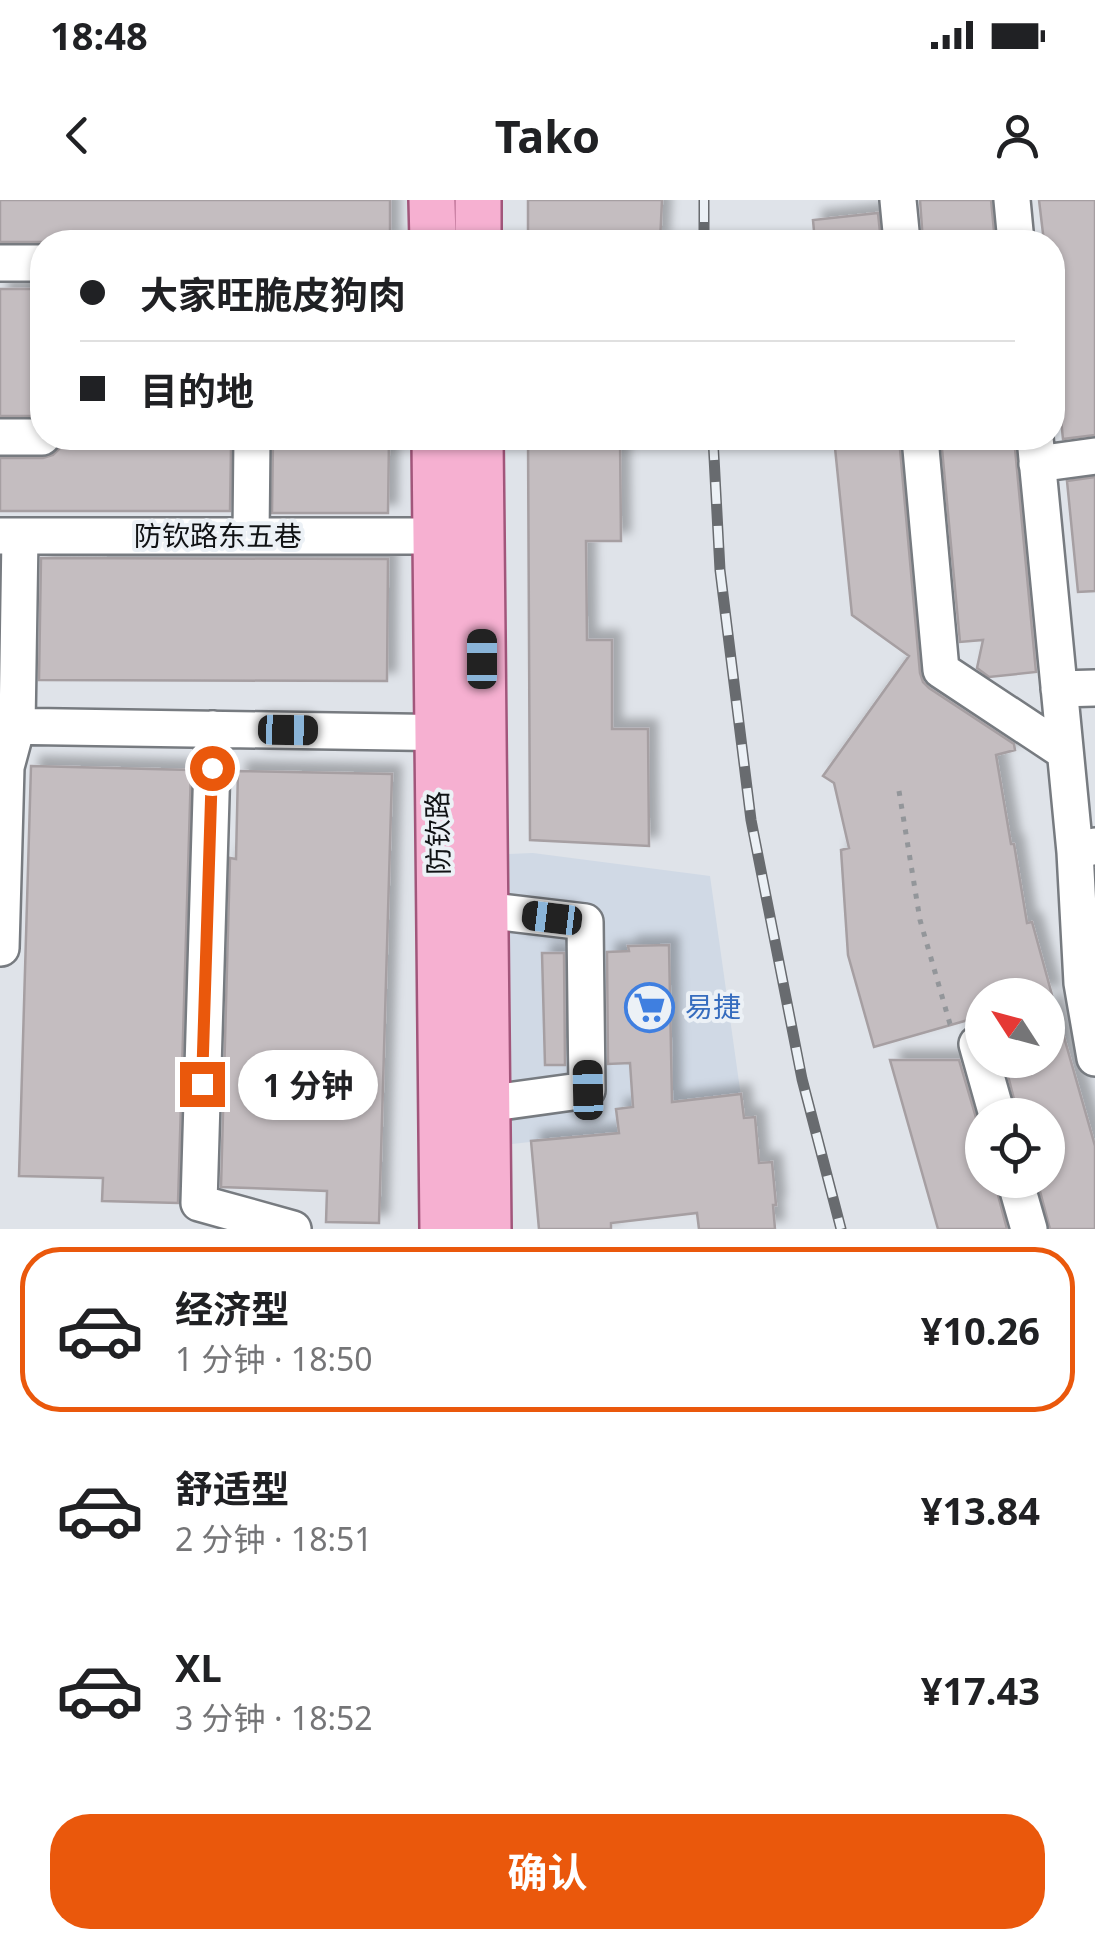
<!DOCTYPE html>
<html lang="zh">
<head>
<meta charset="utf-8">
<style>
  body { margin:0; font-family:"Noto Sans","Noto Sans SC",sans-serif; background:#f2f2f2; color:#202124; height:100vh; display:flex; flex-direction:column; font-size:38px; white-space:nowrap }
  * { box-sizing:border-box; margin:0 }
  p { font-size:32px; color:#757577 }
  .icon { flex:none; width:55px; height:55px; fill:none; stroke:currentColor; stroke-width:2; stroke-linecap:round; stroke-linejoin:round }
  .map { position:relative; height:1029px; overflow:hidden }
  .drawer { display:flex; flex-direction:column; background:#fff; flex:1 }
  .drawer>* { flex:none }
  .banner { position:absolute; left:30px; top:30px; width:1035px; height:220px; border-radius:40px; box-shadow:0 2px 8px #0004; display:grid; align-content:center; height:220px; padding:0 50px; background:#fff }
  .needle { width:65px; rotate:306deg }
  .buttons { position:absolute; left:965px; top:778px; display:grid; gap:20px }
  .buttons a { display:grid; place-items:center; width:100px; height:100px; border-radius:50%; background:#fff; box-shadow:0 2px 8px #0004; font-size:50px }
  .end { position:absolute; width:45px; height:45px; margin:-22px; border:12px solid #ea580c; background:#fff; box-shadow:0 0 0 5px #fff }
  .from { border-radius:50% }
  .bubble { position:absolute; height:70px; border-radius:35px; background:#fff; box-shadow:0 2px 8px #0004; font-size:32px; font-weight:700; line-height:70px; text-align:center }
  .car { position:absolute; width:30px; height:60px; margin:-30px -15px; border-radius:12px; box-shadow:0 0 8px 2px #0007; background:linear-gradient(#222 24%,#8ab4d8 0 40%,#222 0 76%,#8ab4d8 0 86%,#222 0) }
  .banner b { display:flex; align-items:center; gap:35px; height:95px; font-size:38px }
  .banner b+b { border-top:2px solid #e0e0e0 }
  .banner i { width:25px; height:25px; background:#202124 }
  ul { padding:18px 0 0; list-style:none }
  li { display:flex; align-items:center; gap:30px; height:165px; margin:0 20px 15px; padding:0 30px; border:5px solid transparent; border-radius:40px }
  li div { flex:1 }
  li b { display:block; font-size:38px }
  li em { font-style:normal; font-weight:700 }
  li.selected { border-color:#ea580c }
  li>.icon { width:90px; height:90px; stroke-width:1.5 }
  .primary-button { display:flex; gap:20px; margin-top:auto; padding:20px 50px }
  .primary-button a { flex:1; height:115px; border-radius:40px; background:#ea580c; color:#fff; font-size:40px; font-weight:700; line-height:115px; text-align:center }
  .status { display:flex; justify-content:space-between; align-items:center; height:70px; padding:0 50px; background:#fff; direction:ltr }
  .status svg { height:28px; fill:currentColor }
  header { display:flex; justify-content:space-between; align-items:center; height:130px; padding:0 50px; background:#fff; font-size:45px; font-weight:700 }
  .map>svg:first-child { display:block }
</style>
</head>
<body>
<div class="status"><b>18:48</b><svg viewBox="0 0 49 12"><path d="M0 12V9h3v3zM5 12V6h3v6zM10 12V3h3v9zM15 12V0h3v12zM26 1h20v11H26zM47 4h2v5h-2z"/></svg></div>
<header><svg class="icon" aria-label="back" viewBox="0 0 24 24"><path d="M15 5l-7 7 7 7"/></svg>Tako<svg class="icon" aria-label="person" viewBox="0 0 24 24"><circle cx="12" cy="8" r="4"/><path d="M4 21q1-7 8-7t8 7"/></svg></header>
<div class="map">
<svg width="1095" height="1029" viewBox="0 0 1095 1029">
  <defs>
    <filter id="shadow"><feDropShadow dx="9" dy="-9" stdDeviation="5" flood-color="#0004"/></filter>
  </defs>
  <rect width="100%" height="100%" fill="#dfe3e9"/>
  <path fill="#d0d9e5" d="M 533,653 L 710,676 L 744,918 L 512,944 L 509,654 Z"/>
  <path fill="#c4bdc0" stroke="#a69fa2" stroke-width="2.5" filter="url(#shadow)" d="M 0,0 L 390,0 L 390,42 L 0,42 Z
    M 528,0 L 662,0 L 660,42 L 528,42 Z
    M 920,0 L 991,0 L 995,42 L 923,42 Z
    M 1039,0 L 1095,0 L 1095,235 L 1063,239 L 1052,128 L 1052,42 L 1044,42 Z
    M 878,13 L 881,42 L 815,42 L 813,20 Z
    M 0,89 L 42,89 L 42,216 L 0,216 Z
    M 273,238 L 389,238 L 388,313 L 272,313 Z
    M 528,238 L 620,238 L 621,341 L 586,341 L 587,440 L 612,440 L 612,529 L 648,529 L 649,646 L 530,640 Z
    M 834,238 L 899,238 L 920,473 L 923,482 L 929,488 L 1014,544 L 1015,550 L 996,555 L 1011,644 L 1014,644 L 1027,723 L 1032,722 L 1052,795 L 982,795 L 982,816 L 874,847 L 848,755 L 841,650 L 849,648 L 834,583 L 823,576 L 909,456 L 852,415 Z
    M 941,238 L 1014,238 L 1036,472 L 989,477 L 977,468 L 983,440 L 960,442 Z
    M 61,247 L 231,247 L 230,311 L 0,311 L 0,258 L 43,258 L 53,255 Z
    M 1095,277 L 1095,391 L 1078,392 L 1067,281 Z
    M 41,358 L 388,359 L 387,481 L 39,480 Z
    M 31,566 L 191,570 L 178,1003 L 102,1001 L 103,978 L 19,976 Z
    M 238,571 L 392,574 L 379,1023 L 326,1022 L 327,991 L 221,987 L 230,658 L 236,659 Z
    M 669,745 L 672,902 L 741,894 L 744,918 L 755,917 L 759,963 L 772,962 L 776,1005 L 773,1005 L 775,1029 L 699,1029 L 697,1013 L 611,1023 L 611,1029 L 539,1029 L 531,941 L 619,933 L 616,909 L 633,907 L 630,863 L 608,864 L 607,752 L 629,751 L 628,746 Z
    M 542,753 L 564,753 L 565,865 L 545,865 Z
    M 1054,802 L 1095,946 L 1095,1029 L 1050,1029 L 1037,980 L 1048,980 L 1048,915 L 1018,915 L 1004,860 L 1048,860 L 1048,803 Z
    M 890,860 L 959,860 L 977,921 L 982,930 L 982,980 L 994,980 L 1007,1029 L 938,1029 Z"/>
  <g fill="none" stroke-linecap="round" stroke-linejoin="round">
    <defs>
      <path id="minor" d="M 898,0 L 902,42
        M 1012,0 L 1016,42
        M 0,63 L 42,63
        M 0,237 L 42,237
        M 920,238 L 941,470 L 1065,552
        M 1035,238 L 1075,652
        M 1037,264 L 1095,256
        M 0,336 L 436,336
        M 251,336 L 252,238
        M 1059,489 L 1095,488
        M 0,526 L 462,533
        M 213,529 L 199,1003 L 293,1029
        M 1095,646 L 1075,652 L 1082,783 L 1095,858
        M 484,710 L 585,722 L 587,890 L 486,904
        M 1,748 L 6,567 L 17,526 L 20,336
        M 977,844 L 997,915
        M 1015,980 L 1029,1029"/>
      <path id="major" d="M 432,0 L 433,42
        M 478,0 L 478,42
        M 435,238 L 443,1029
        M 480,238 L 488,1029"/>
    </defs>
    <use href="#minor" stroke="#777b80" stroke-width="40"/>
    <use href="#major" stroke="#a2567b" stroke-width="50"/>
    <path stroke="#93969a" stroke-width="5" stroke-dasharray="5 8" stroke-linecap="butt" d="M 899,591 L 920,720 L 950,824 L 953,826"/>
    <use href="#minor" stroke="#fff" stroke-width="35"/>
    <use href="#major" stroke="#f6b0d1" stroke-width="45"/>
    <defs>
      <path id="rail" d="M 704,0 L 704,42
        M 713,238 L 720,370 L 751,620 L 802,879 L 841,1029"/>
    </defs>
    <use href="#rail" stroke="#686b6f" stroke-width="11"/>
    <use href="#rail" stroke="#ecf1f6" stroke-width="8" stroke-dasharray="22" stroke-linecap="butt"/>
  </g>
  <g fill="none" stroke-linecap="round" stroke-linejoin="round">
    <path stroke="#ea580c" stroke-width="12" d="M 202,884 L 212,568"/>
  </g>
  <defs>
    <symbol id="supermarket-ring" viewBox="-11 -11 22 22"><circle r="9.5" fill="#ecf1f6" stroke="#3f7fe0" stroke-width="1.5"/><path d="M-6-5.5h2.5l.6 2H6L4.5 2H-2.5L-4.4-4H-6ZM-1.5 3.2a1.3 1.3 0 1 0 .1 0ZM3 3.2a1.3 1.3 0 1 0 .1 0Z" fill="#3f7fe0"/></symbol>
  </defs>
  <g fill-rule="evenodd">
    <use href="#supermarket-ring" x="622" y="780" width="55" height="55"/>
  </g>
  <g text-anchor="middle" stroke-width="8" stroke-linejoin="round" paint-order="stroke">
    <g font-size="28" fill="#101214" stroke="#ecf1f6">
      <text x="218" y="346">防钦路东五巷</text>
      <text transform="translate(438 633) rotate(-91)" y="10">防钦路</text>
    </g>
    <g font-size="28" fill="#366cbe" stroke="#ecf1f6" text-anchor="start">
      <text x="685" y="817">易捷</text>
    </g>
  </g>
</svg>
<div class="buttons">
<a><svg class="needle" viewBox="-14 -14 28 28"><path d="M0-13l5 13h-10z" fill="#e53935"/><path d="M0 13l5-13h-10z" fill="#757577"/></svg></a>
<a><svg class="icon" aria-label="locate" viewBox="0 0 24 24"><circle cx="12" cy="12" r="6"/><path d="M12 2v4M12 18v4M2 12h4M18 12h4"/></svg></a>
</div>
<i class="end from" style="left:212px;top:568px"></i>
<i class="end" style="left:202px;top:884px"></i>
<div class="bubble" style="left:238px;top:850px;width:140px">1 分钟</div>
<i class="car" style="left:482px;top:459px;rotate:0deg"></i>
<i class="car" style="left:288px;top:530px;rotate:91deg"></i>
<i class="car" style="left:552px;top:718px;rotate:277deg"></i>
<i class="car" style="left:588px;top:890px;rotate:359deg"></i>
<div class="banner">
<b><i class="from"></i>大家旺脆皮狗肉</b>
<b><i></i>目的地</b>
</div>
</div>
<section class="drawer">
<ul>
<li class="selected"><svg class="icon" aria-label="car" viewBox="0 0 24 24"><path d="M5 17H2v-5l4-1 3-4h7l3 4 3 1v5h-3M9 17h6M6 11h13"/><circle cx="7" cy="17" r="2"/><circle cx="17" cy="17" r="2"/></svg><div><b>经济型</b><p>1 分钟 · 18:50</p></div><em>¥10.26</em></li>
<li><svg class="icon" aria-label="car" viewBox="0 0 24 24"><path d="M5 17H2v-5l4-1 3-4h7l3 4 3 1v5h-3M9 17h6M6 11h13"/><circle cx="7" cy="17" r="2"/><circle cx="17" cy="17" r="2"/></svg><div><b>舒适型</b><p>2 分钟 · 18:51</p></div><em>¥13.84</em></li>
<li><svg class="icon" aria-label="car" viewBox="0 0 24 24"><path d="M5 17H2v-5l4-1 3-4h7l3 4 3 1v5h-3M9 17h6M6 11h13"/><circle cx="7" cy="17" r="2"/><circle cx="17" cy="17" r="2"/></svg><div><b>XL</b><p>3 分钟 · 18:52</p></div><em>¥17.43</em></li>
</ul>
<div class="primary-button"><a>确认</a></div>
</section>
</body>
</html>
